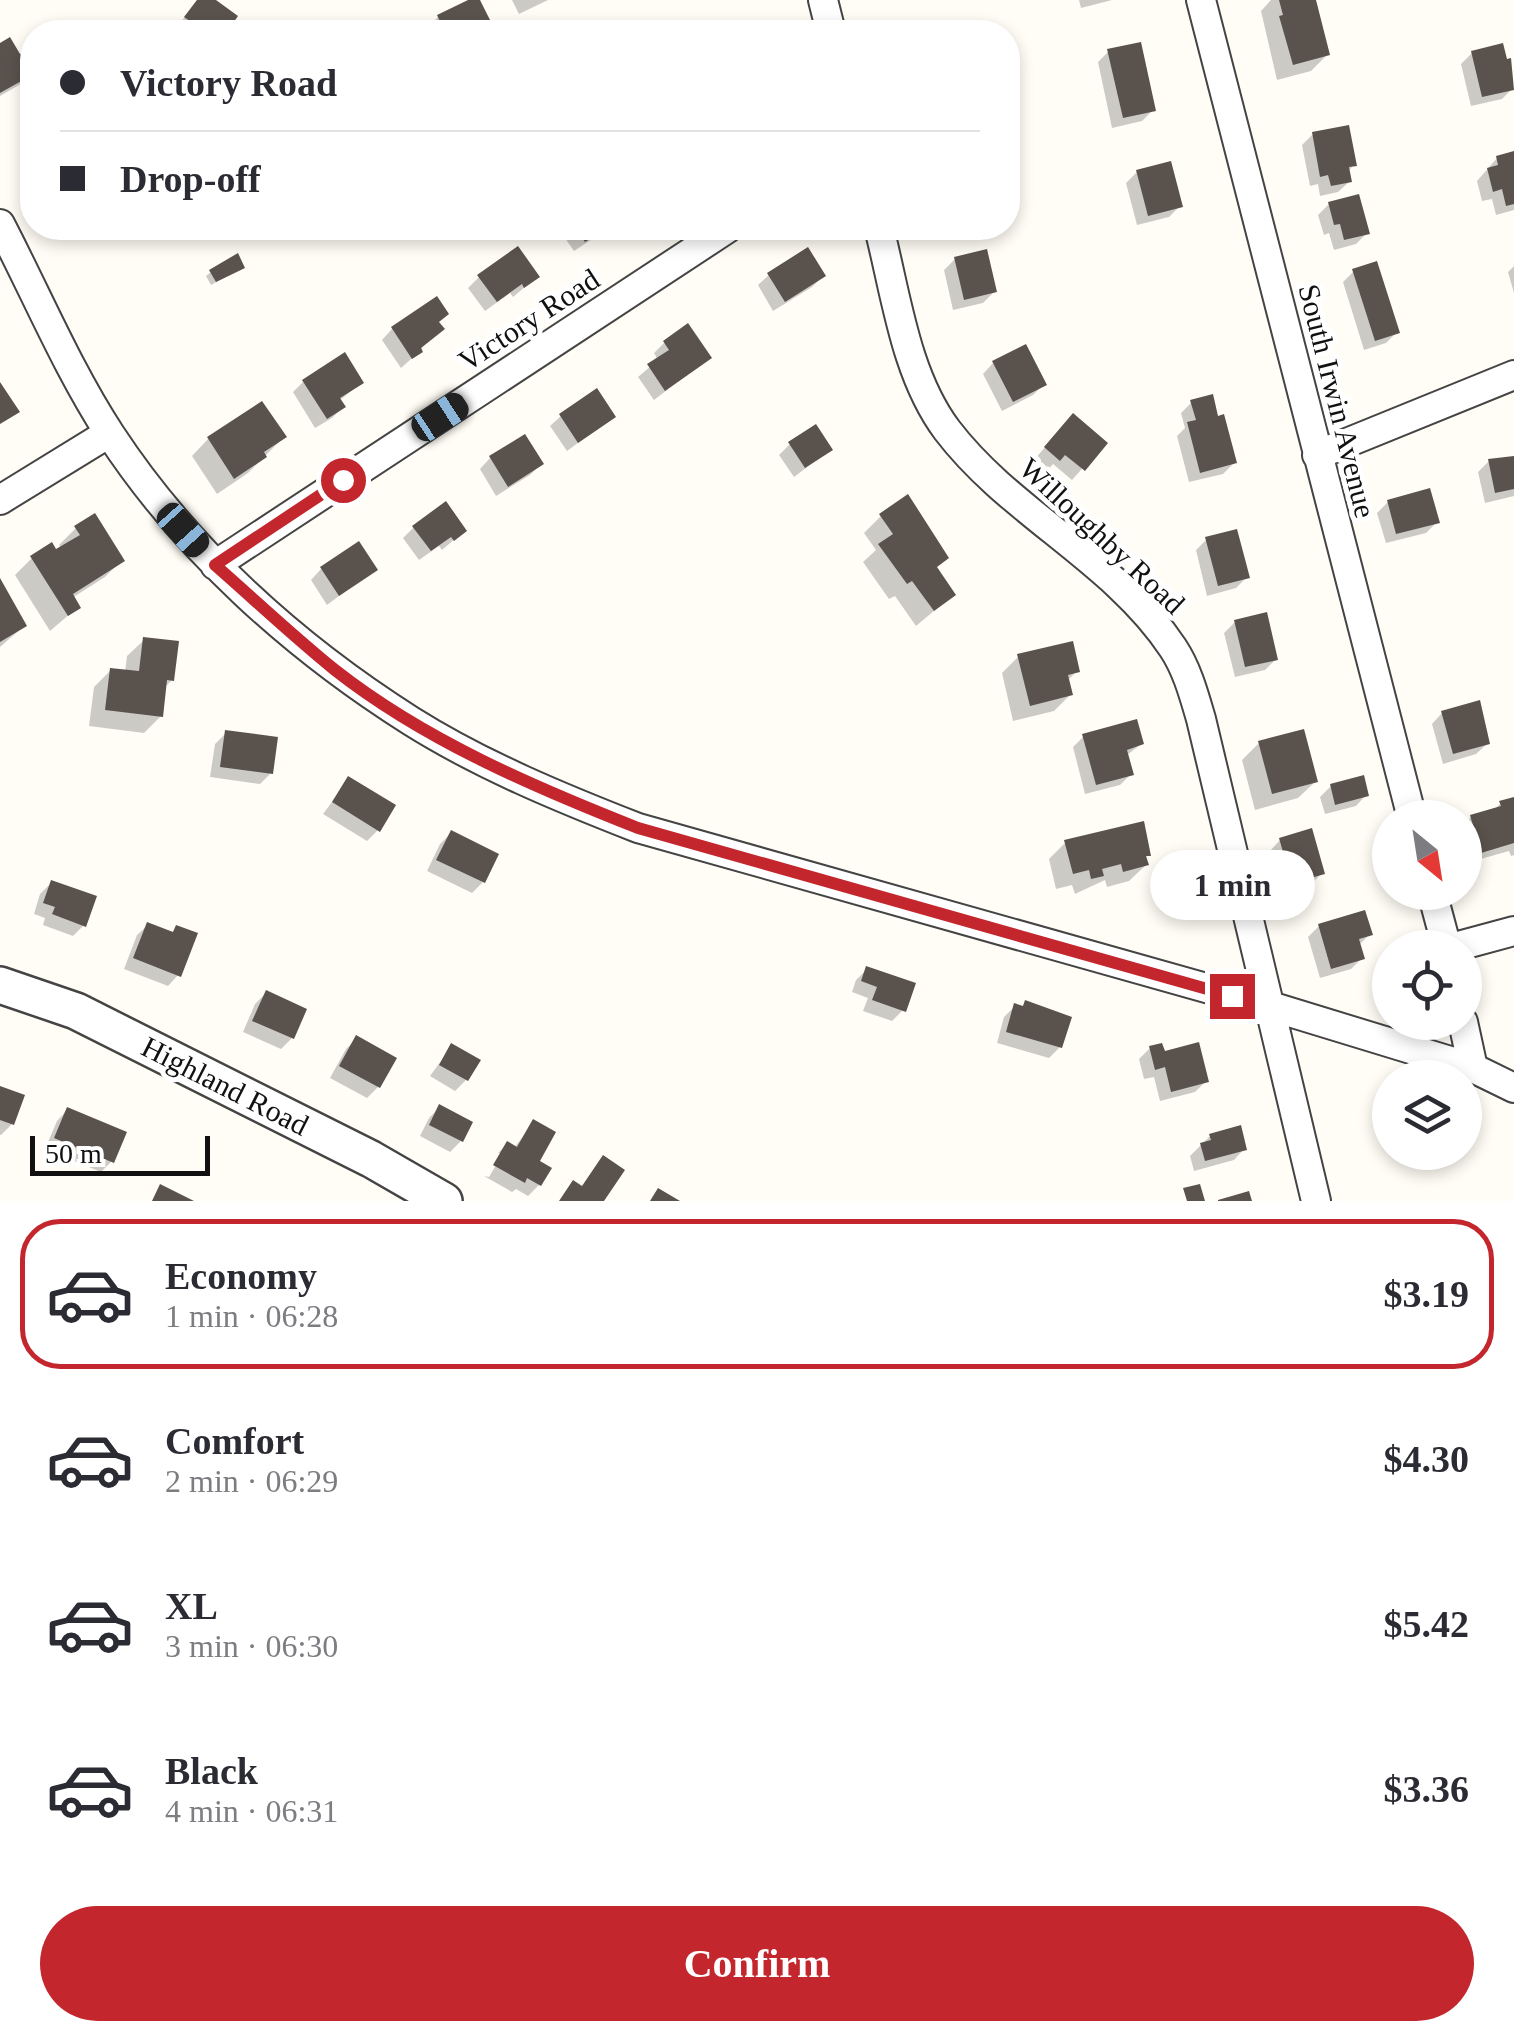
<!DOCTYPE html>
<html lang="en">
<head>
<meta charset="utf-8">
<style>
  body { margin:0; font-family:Georgia,serif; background:#f2f2f3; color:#2b2b33; height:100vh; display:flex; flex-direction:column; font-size:38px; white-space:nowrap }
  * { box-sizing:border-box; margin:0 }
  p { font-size:32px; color:#7c7c81 }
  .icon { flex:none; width:55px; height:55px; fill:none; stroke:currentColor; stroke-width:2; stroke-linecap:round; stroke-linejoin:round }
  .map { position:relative; height:1201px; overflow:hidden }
  .sheet { display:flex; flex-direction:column; background:#fff; flex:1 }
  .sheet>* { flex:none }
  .hud { position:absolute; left:20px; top:20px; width:1000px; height:220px; border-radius:40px; box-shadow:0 5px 15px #0003; display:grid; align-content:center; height:220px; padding:0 40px; background:#fff }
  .needle { width:65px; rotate:150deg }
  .tools { position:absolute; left:1372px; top:800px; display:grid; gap:20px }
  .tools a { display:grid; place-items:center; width:110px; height:110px; border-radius:50%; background:#fff; box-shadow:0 5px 15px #0003; font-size:50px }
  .scale { position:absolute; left:30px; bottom:25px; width:180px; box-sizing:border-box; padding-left:10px; border:5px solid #111; border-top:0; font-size:28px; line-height:35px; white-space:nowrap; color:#111; -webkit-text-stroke:8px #fff; paint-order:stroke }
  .end { position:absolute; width:45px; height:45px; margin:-22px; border:12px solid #c4262e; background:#fff; box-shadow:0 0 0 5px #fff }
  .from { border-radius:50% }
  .bubble { position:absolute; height:70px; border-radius:35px; background:#fff; box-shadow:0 5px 15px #0003; font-size:32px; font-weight:800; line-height:70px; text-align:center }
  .car { position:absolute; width:30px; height:60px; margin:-30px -15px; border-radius:12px; box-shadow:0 0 8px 2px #0007; background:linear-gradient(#222 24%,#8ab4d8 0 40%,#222 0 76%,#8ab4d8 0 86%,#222 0) }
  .hud b { display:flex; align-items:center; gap:35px; height:95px; font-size:38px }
  .hud b+b { border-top:2px solid #e1e1e2 }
  .hud i { width:25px; height:25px; background:#2b2b33 }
  ul { padding:18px 0 0; list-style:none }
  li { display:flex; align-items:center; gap:30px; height:150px; margin:0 20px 15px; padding:0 20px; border:5px solid transparent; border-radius:40px }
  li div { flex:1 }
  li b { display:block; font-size:38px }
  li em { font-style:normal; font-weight:800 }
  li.selected { border-color:#c4262e }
  li>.icon { width:90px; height:90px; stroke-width:1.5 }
  .action { display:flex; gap:20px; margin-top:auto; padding:20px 40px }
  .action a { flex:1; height:115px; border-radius:60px; background:#c4262e; color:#fff; font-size:40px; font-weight:800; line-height:115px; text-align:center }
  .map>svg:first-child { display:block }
</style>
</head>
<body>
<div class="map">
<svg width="1514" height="1201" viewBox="0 0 1514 1201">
  <rect width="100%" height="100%" fill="#fffdf5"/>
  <path fill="#0003" d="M 197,0 L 212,0 L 235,17 L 224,32 L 181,32 L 176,29 Z
    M 474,0 L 477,0 L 491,28 L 486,32 L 429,32 L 427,28 L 438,17 Z
    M 512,0 L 548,0 L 519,14 Z
    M 1079,0 L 1112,0 L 1081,8 Z
    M 1271,0 L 1313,0 L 1328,54 L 1311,71 L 1277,80 L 1261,11 Z
    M 0,46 L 19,58 L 22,56 L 32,73 L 21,84 L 0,96 Z
    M 1108,52 L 1153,110 L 1142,121 L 1112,128 L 1098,62 Z
    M 1472,53 L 1513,88 L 1502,99 L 1471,106 L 1461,64 Z
    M 1313,134 L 1354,165 L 1347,172 L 1349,182 L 1338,192 L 1320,196 L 1318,184 L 1310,186 L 1302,145 Z
    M 1514,154 L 1514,210 L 1496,215 L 1492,199 L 1482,201 L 1477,181 L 1497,158 Z
    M 1137,172 L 1180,206 L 1169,217 L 1137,225 L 1126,183 Z
    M 1329,204 L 1367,233 L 1356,244 L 1334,250 L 1329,233 L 1324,235 L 1318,215 Z
    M 558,228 L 609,228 L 574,251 Z
    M 955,259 L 994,292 L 983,303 L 953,310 L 944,270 Z
    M 1514,266 L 1514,293 L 1508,272 Z
    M 242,268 L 211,285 L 206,276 L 211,272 Z
    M 1354,271 L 1397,332 L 1386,343 L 1364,350 L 1343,282 Z
    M 769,275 L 823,276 L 812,287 L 773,311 L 758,285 Z
    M 479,277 L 537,277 L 513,297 L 510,293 L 485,311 L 468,288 Z
    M 437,323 L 420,351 L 401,368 L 382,340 L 392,329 Z
    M 664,343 L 709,358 L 654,400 L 638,377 L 658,360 L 654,353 Z
    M 993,363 L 1044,384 L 1033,395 L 1002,411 L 983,374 Z
    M 303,382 L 361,383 L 339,401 L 343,407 L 332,418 L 315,428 L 293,392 Z
    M 1192,402 L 1234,463 L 1223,474 L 1189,482 L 1177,436 L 1185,428 L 1181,413 Z
    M 262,404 L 284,437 L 248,473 L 217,494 L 192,456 L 208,439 Z
    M 561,416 L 613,417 L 567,451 L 550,426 Z
    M 1062,427 L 1105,443 L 1072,480 L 1053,464 L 1048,470 L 1035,459 Z
    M 790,444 L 830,450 L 794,477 L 779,455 Z
    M 1514,457 L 1514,496 L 1485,503 L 1478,472 L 1489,461 Z
    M 490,458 L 541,464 L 530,475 L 496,496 L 480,469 Z
    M 1388,502 L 1437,522 L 1426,533 L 1386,543 L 1377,513 Z
    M 881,516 L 935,569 L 953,595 L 916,626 L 895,596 L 889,599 L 863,562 L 876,550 L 864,533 Z
    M 414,527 L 464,531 L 442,550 L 439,546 L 419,560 L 403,538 Z
    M 76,528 L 122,560 L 105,577 L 72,598 L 78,607 L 50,631 L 15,575 L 32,558 L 62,549 L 59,545 Z
    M 1207,539 L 1247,577 L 1236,588 L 1207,596 L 1196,550 Z
    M 321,569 L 375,569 L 327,605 L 311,580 Z
    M 0,583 L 24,626 L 0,647 Z
    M 1235,622 L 1276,659 L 1265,670 L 1235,677 L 1224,633 Z
    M 144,640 L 172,680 L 164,688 L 161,716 L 144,733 L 89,726 L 94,687 L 111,670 L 125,672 L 127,656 Z
    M 1019,656 L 1077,671 L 1067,681 L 1071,694 L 1054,711 L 1013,721 L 1002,673 Z
    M 1442,713 L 1487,744 L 1476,754 L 1443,764 L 1432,724 Z
    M 226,733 L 271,773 L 260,784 L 210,777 L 215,744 Z
    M 1084,736 L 1141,744 L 1126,756 L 1131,774 L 1120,785 L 1085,794 L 1073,747 Z
    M 1259,743 L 1315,782 L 1298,798 L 1255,810 L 1242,760 Z
    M 349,779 L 378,830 L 367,841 L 323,814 Z
    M 1331,786 L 1366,795 L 1356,806 L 1325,814 L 1320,797 Z
    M 1514,800 L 1514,855 L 1511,856 L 1509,851 L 1470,862 L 1465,844 L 1465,823 L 1471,817 L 1493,811 L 1501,803 Z
    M 451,833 L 483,882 L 472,893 L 427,871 L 440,844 Z
    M 1280,840 L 1322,873 L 1311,884 L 1281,892 L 1270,851 Z
    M 1066,842 L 1148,855 L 1144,859 L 1146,865 L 1129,881 L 1107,887 L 1105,880 L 1075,894 L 1072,885 L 1056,889 L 1049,859 Z
    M 51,883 L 84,925 L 73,936 L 43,925 L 45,918 L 34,914 L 40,894 Z
    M 148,925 L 171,933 L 177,928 L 178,975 L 168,986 L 124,969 L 137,935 Z
    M 1319,926 L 1370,934 L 1358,946 L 1362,958 L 1351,969 L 1320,978 L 1308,937 Z
    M 867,969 L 903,1010 L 892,1021 L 863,1011 L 868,998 L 852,992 L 856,980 Z
    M 266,993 L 292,1038 L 281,1049 L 243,1032 L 255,1004 Z
    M 1025,1003 L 1060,1047 L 1049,1058 L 997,1043 L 1004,1017 L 1015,1006 L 1021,1008 Z
    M 357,1038 L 378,1087 L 367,1098 L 330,1078 L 346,1049 Z
    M 452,1046 L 466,1080 L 455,1091 L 430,1076 Z
    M 1150,1048 L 1163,1054 L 1206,1081 L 1195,1092 L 1160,1101 L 1154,1077 L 1144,1079 L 1139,1059 Z
    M 0,1088 L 12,1124 L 1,1135 L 0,1135 Z
    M 440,1107 L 461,1141 L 450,1152 L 420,1136 L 429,1118 Z
    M 67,1110 L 112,1161 L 101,1172 L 45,1149 L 57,1121 Z
    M 534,1122 L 539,1185 L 528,1196 L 516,1189 L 512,1192 L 484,1176 L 489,1177 L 503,1153 L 498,1153 L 507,1144 L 514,1148 Z
    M 1210,1136 L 1244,1149 L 1234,1160 L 1194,1171 L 1190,1156 Z"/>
  <path fill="#5a524d" d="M 197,0 L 216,0 L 238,16 L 227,32 L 206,32 L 184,17 Z
    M 468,0 L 480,0 L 494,28 L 485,32 L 445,32 L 437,15 Z
    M 1279,0 L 1316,0 L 1330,55 L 1293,65 L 1279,16 L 1283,15 Z
    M 10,37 L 20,54 L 23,53 L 32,75 L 0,93 L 0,43 Z
    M 1141,42 L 1156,111 L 1123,118 L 1107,49 Z
    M 1503,43 L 1507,59 L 1511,58 L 1514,90 L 1482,97 L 1471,51 Z
    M 1349,125 L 1357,166 L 1349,167 L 1352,182 L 1331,186 L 1328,175 L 1320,177 L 1312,132 Z
    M 1514,151 L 1514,204 L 1506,206 L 1502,189 L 1493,192 L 1487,168 L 1498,165 L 1496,156 Z
    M 1171,161 L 1183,207 L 1148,216 L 1136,170 Z
    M 1359,194 L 1370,234 L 1344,240 L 1340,224 L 1334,225 L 1328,202 Z
    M 575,228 L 607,228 L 585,242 Z
    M 518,246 L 540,277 L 524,288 L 522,284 L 497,302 L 477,275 Z
    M 808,247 L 826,276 L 785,302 L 767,273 Z
    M 987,249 L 997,292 L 964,300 L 954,257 Z
    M 238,253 L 245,268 L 216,282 L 209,270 Z
    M 1377,261 L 1400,333 L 1375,341 L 1352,269 Z
    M 437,296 L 449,314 L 439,322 L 445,329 L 421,348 L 423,352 L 412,359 L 391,327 Z
    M 688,323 L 712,358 L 665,391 L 647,364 L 669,350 L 663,341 Z
    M 1026,344 L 1047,385 L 1013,402 L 992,361 Z
    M 345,352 L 364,383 L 340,398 L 346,407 L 327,419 L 302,380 Z
    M 0,382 L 20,412 L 0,424 Z
    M 597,388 L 616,417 L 578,443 L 559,414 Z
    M 1213,394 L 1218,416 L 1224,414 L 1237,463 L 1200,473 L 1187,422 L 1196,420 L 1190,400 Z
    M 262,401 L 287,437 L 264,452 L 267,457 L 234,479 L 207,437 Z
    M 1073,413 L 1108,443 L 1085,471 L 1065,455 L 1060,461 L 1044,447 Z
    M 816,424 L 833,450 L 805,468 L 788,442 Z
    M 525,434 L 544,464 L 508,487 L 489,456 Z
    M 1514,456 L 1514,489 L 1495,493 L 1488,459 Z
    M 1430,488 L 1440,523 L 1396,534 L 1387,500 Z
    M 908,494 L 949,558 L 937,567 L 956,595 L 934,611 L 912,581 L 907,584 L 878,544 L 893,534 L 879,514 Z
    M 446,501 L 467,531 L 454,541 L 451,537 L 431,551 L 412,526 Z
    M 95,513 L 125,561 L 73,594 L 81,608 L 68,616 L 30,556 L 52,542 L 56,549 L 80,535 L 74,526 Z
    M 1237,529 L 1250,578 L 1218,586 L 1205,537 Z
    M 359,541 L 378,570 L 339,596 L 320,567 Z
    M 0,578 L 27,626 L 0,642 Z
    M 1267,612 L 1278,660 L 1245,667 L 1234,620 Z
    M 143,637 L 179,641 L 174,681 L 167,680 L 163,717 L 105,710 L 110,668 L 139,671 Z
    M 1073,641 L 1080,672 L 1068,675 L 1073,695 L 1030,706 L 1017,654 Z
    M 1480,700 L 1490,744 L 1453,754 L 1441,711 Z
    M 1137,719 L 1144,744 L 1127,750 L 1134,775 L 1096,785 L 1082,734 Z
    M 1304,729 L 1318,782 L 1272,794 L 1258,741 Z
    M 225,730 L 278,737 L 273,774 L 220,767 Z
    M 1364,775 L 1369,796 L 1335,805 L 1330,784 Z
    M 348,776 L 396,805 L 380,832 L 332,802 Z
    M 1514,797 L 1514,843 L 1481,853 L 1470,815 L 1501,806 L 1499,801 Z
    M 1144,821 L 1151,856 L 1146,856 L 1149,865 L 1123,872 L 1121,864 L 1102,869 L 1104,876 L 1091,879 L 1089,870 L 1073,874 L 1064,840 Z
    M 1312,828 L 1325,874 L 1292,883 L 1279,838 Z
    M 451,830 L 499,854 L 485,883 L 436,860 Z
    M 51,880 L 97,896 L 86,927 L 52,914 L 55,907 L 43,903 Z
    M 1365,910 L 1373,935 L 1359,939 L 1365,959 L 1331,969 L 1318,924 Z
    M 147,922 L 173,932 L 176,925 L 198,933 L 181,977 L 133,958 Z
    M 866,966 L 916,983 L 906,1012 L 872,1000 L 877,987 L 861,981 Z
    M 266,990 L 307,1009 L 294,1039 L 252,1021 Z
    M 1025,1000 L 1072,1017 L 1062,1048 L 1006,1032 L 1014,1003 L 1023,1006 Z
    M 356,1035 L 397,1058 L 380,1088 L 339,1066 Z
    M 1199,1042 L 1209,1082 L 1171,1092 L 1165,1067 L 1155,1070 L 1149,1046 L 1162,1043 L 1165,1051 Z
    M 451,1043 L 481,1060 L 468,1081 L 439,1065 Z
    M 0,1086 L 25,1095 L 14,1125 L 0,1120 Z
    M 439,1104 L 473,1122 L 463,1142 L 429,1125 Z
    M 67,1107 L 127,1132 L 114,1163 L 54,1138 Z
    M 533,1119 L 556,1132 L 540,1161 L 552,1168 L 541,1186 L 527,1178 L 525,1183 L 493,1165 L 507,1141 L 517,1147 Z
    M 1241,1125 L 1247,1150 L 1205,1161 L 1200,1143 L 1211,1140 L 1209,1134 Z
    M 603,1155 L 625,1170 L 604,1201 L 559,1201 L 573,1180 L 582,1186 Z
    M 160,1184 L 194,1201 L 152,1201 Z
    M 1200,1184 L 1205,1201 L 1187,1201 L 1183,1188 Z
    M 658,1188 L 680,1201 L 650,1201 Z
    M 1249,1191 L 1252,1201 L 1218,1201 L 1218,1200 Z"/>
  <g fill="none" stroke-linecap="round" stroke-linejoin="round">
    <defs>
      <path id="minor" d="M 823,0 L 831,32
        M 1201,0 L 1412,818
        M 0,224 C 36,293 67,368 110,434 C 186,550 294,647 411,721 C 481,765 561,798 638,828 L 1270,1006 L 1473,1068 L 1514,1088
        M 879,228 C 896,294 905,374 947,430 C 1010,513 1115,560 1173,648 C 1187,669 1194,695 1201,719 L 1316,1201
        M 1317,455 L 1514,375
        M 0,500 L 109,433
        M 215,565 L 728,228
        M 1432,892 L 1447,948
        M 1451,948 L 1514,931
        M 1463,1022 L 1473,1068"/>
      <path id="tertiary" d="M 0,985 L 76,1011 L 371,1159 L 444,1201"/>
    </defs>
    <use href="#minor" stroke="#444" stroke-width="32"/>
    <use href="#tertiary" stroke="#444" stroke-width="40"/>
    <use href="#minor" stroke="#fff" stroke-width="28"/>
    <use href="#tertiary" stroke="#fff" stroke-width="35"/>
  </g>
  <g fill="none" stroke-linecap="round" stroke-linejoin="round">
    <path stroke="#c4262e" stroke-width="12" d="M 343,480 L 215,565 C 255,600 294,637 335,670 C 424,740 534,787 638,828 L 1232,996"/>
  </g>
  <g text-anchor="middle" stroke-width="10" stroke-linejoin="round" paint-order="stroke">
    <g font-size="30" fill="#111" stroke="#fff">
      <text transform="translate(529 320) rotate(-33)" y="10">Victory Road</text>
      <text transform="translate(1337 401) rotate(76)" y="10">South Irwin Avenue</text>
      <text transform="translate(1102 536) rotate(43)" y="10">Willoughby Road</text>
      <text transform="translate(225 1086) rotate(27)" y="10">Highland Road</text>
    </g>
  </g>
</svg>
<div class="tools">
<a><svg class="needle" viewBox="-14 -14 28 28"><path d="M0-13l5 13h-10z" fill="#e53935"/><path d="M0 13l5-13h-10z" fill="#7c7c81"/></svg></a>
<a><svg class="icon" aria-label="locate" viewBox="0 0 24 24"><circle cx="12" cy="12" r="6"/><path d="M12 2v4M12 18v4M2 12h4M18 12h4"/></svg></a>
<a><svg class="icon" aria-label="layers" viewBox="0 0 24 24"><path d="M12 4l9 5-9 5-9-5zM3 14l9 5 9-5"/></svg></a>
</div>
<div class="scale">50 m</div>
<i class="end from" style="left:343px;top:480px"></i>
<i class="end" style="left:1232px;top:996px"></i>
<div class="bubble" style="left:1150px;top:850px;width:165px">1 min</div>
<i class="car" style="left:440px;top:417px;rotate:57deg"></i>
<i class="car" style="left:183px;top:530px;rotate:138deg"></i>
<div class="hud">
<b><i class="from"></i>Victory Road</b>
<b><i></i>Drop-off</b>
</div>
</div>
<section class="sheet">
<ul>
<li class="selected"><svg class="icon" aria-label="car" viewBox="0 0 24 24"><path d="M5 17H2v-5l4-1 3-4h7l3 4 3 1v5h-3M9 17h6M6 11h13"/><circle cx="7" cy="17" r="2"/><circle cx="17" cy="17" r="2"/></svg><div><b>Economy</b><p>1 min · 06:28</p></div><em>$3.19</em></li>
<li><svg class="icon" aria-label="car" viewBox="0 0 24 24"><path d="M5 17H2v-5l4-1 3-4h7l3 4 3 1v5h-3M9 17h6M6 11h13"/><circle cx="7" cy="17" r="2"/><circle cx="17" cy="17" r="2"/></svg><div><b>Comfort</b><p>2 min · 06:29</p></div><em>$4.30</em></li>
<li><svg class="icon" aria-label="car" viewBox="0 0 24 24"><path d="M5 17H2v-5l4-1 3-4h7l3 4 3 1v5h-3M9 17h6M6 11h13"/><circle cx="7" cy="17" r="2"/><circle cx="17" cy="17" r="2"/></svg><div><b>XL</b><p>3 min · 06:30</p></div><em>$5.42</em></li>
<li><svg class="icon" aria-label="car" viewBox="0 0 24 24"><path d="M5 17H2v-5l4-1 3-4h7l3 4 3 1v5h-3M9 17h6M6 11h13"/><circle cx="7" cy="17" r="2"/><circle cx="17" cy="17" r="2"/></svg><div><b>Black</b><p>4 min · 06:31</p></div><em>$3.36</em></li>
</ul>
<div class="action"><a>Confirm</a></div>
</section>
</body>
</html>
